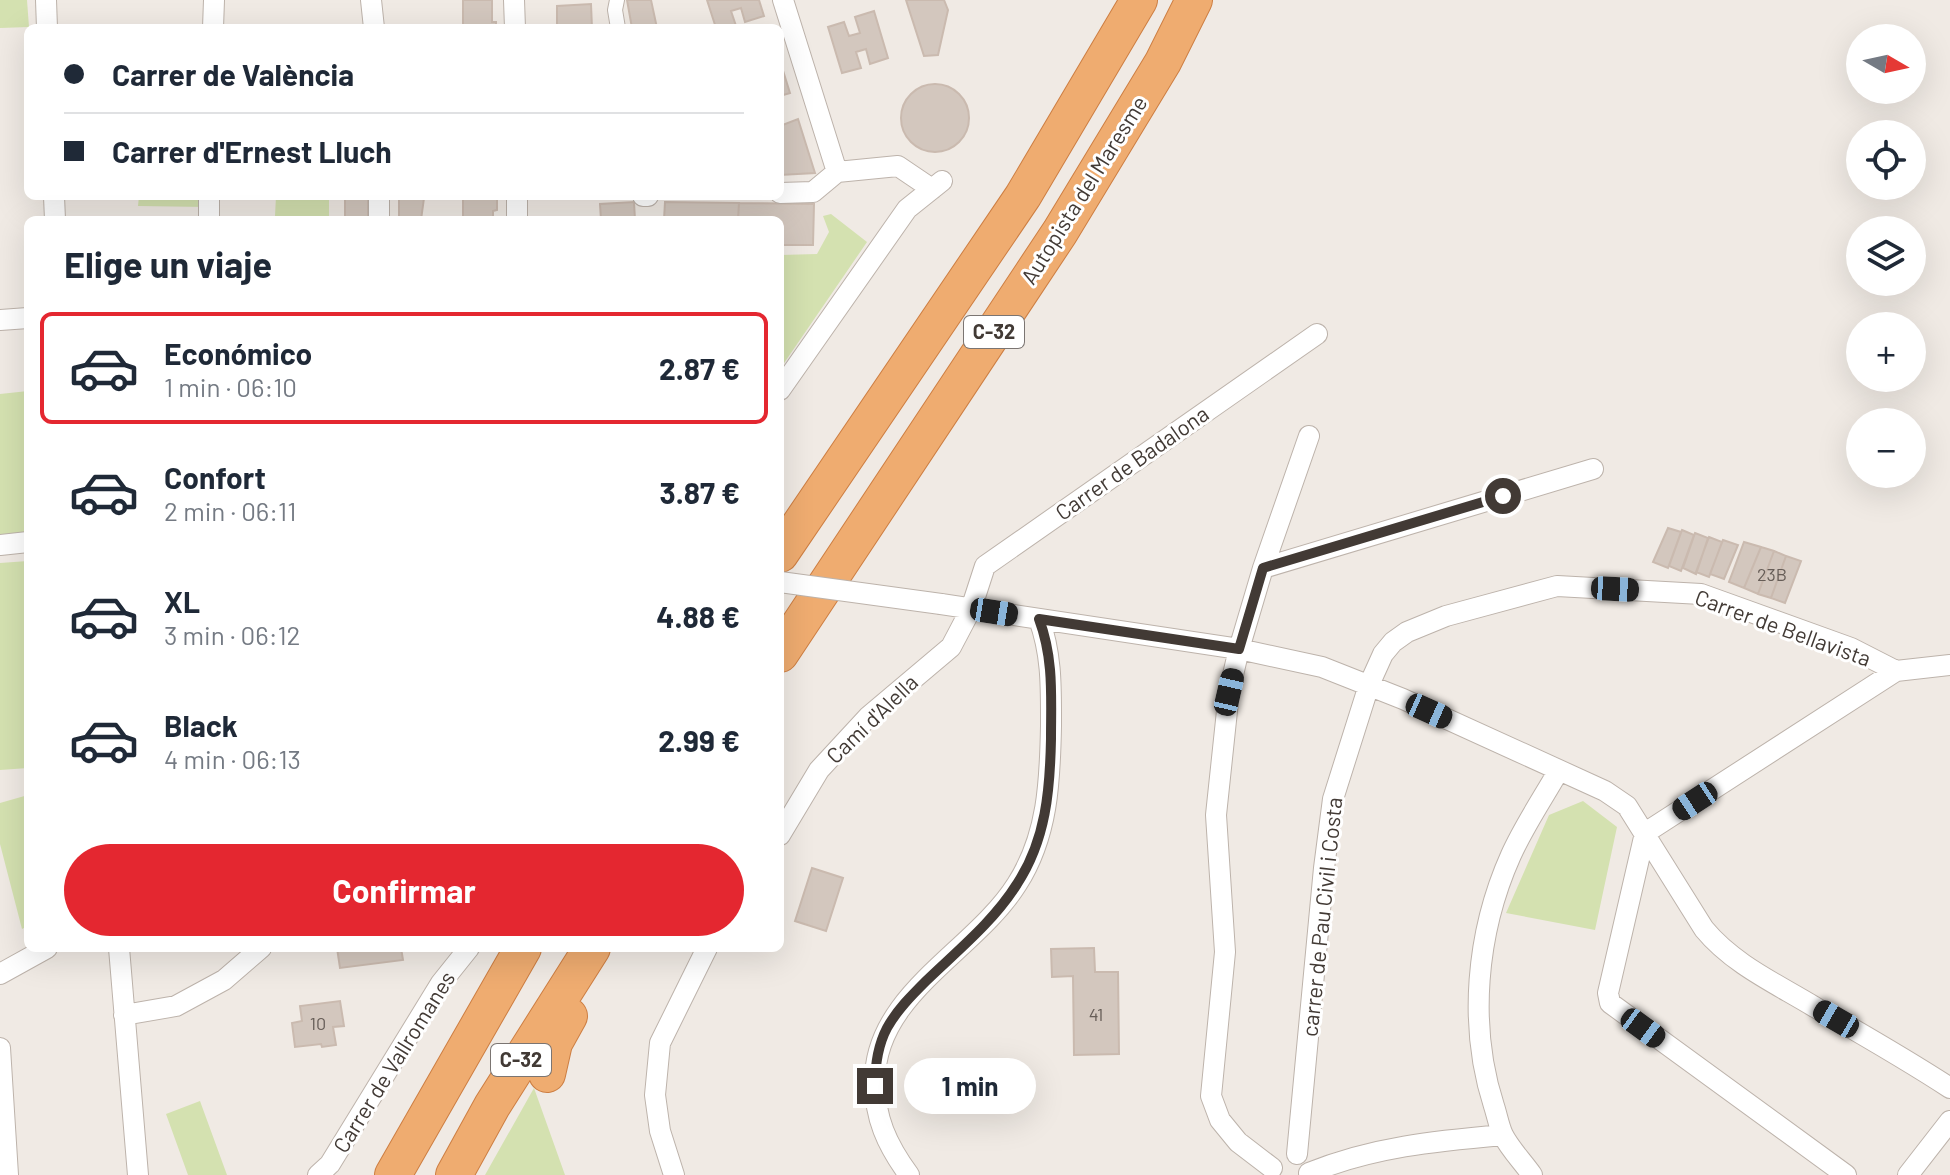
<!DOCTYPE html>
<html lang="es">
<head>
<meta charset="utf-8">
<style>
  body { margin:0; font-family:Barlow,sans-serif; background:#f2f2f3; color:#1f2937; height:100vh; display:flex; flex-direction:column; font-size:30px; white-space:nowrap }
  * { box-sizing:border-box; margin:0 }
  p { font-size:26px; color:#747a83 }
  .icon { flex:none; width:44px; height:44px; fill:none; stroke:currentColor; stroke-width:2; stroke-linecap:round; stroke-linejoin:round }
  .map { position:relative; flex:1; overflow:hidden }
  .details { position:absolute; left:24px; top:216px; width:760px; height:736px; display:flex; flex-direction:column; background:#fff; border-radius:12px; box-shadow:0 8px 32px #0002 }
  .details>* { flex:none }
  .hud { position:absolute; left:24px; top:24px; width:760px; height:176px; border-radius:12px; box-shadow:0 8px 32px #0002; display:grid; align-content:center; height:176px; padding:0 40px; background:#fff }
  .needle { width:52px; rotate:99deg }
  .fabs { position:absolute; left:1846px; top:24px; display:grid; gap:16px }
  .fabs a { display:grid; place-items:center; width:80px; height:80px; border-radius:50%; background:#fff; box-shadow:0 8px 32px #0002; font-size:40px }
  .end { position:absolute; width:36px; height:36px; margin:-18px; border:10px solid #423a35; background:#fff; box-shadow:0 0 0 4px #fff }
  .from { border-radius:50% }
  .bubble { position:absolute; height:56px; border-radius:28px; background:#fff; box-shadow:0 8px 32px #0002; font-size:26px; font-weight:700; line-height:56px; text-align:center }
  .car { position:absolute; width:24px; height:48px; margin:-24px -12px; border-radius:10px; box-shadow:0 0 6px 2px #0007; background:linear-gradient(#222 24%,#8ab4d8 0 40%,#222 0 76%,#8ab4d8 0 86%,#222 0) }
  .hud b { display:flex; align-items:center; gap:28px; height:76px; font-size:30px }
  .hud b+b { border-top:2px solid #e0e1e3 }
  .hud i { width:20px; height:20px; background:#1f2937 }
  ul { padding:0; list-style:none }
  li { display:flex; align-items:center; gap:24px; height:112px; margin:0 16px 12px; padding:0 24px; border:4px solid transparent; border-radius:12px }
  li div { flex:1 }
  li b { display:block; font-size:30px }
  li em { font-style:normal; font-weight:700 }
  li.active { border-color:#e42730 }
  li>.icon { width:72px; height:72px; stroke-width:1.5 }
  h2 { padding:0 40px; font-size:36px; line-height:96px }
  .primary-button { display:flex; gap:16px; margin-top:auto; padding:16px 40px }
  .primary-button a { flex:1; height:92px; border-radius:48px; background:#e42730; color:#fff; font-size:32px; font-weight:700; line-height:92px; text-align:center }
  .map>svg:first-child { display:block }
</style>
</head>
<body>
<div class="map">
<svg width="1950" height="1175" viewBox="0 0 1950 1175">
  <rect width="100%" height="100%" fill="#f0eae4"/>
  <path fill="#d4e1b0" d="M 0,0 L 27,0 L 29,27 L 0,28 Z
    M 139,196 L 206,196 L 206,207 L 138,206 Z
    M 276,196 L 329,196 L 329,217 L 275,216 Z
    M 831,214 L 867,242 L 780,369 L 780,255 L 817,254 L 829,232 L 823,216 Z
    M 28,391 L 28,533 L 0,536 L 0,394 Z
    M 28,561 L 28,768 L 0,770 L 0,563 Z
    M 28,795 L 28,926 L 22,929 L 0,844 L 0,803 Z
    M 1583,801 L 1617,827 L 1595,930 L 1506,913 L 1549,815 Z
    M 534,1088 L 565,1175 L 485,1175 Z
    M 200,1101 L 227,1175 L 188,1175 L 166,1114 Z"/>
  <path fill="#d3c7be" stroke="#cabaaf" stroke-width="2" d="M 463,0 L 492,0 L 492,22 L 496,22 L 496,28 L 463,28 Z
    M 627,0 L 651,0 L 657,28 L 632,28 Z
    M 707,0 L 759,0 L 764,16 L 745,22 L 741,8 L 731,11 L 736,26 L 716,28 Z
    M 906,0 L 944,0 L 948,10 L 938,55 L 924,56 Z
    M 591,4 L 592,28 L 557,28 L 557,6 Z
    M 874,11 L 888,58 L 870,64 L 866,49 L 856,52 L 861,68 L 842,73 L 828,27 L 844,22 L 849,36 L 860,33 L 855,17 Z
    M 780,61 L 790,93 L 780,96 Z
    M901 118a34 34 0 1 1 68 0a34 34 0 1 1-68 0Z
    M 798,119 L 815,173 L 780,175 L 780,126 Z
    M 345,196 L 371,196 L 371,201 L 368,201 L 368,219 L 345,219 Z
    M 399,196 L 424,198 L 421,220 L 399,220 Z
    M 463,196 L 497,196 L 497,199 L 463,199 Z
    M 463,199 L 497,199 L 497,210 L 493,211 L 493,220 L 463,220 Z
    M 634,202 L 635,220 L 601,220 L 600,204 Z
    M 665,202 L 739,203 L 738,220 L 664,220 Z
    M 739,203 L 814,204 L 813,245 L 780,245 L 780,220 L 738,220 Z
    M 1668,528 L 1681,532 L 1668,568 L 1653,562 Z
    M 1682,530 L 1694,535 L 1681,571 L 1669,566 Z
    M 1695,533 L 1708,538 L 1696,574 L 1683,568 Z
    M 1709,537 L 1722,542 L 1709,577 L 1696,572 Z
    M 1723,540 L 1738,545 L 1724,579 L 1710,574 Z
    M 1744,542 L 1761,547 L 1744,588 L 1729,582 Z
    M 1761,547 L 1774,551 L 1758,594 L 1744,588 Z
    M 1774,551 L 1786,556 L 1771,598 L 1758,594 Z
    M 1786,556 L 1801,561 L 1785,603 L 1771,598 Z
    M 812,868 L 843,878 L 826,931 L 795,921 Z
    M 337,948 L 401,948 L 403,960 L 340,968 Z
    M 1094,948 L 1095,972 L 1118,972 L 1119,1054 L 1074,1055 L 1073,976 L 1052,977 L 1051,949 Z
    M 340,1001 L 344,1026 L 333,1027 L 336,1045 L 322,1047 L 321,1044 L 295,1047 L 292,1023 L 302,1021 L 300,1006 Z"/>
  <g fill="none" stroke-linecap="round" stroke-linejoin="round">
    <defs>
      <path id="pedestrian" d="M 617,0 L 615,10 L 618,28"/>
      <path id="minor" d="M 46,0 L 47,28
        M 371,0 L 374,28
        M 514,0 L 515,28
        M 783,0 L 837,172
        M 213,28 L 214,0
        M 780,193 L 813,192 L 837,172 L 898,166 L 932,189
        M 54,196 L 55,220
        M 379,196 L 379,220
        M 643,196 L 648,196
        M 209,220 L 209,196
        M 517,220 L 517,196
        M 0,320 L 28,318
        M 780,390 L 907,209 L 942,181
        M 0,545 L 28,542
        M 1263,568 L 1593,469
        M 941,604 L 1239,649 L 1322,667 L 1403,699 L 1605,791 L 1627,806 L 1704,929 C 1733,964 1775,983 1813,1006 C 1860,1033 1906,1059 1950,1088
        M 1645,833 L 1608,993 L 1610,1003 L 1846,1175
        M 1645,833 L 1896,671 L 1950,665
        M 780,835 L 819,770 L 868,717 L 951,647 L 971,609 L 985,566 L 1317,334
        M 119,948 L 138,1175
        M 0,974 L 47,948
        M 124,1015 L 176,1006 L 224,980 L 261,948
        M 0,1048 L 8,1175
        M 1297,1154 L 1324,868 L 1333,799 L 1369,685 L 1383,654 L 1393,642 L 1407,632 L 1446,616 L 1557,586 L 1701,594 L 1851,648 L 1896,671
        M 1272,1168 L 1238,1142 L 1220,1120 L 1211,1096 L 1225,952 L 1216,815 L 1229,692 L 1239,649 L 1263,568 L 1309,436
        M 1309,1173 C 1372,1147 1436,1141 1503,1135
        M 318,1175 L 330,1164 L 441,983 L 469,948
        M 674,1175 L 660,1131 L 655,1095 L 660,1043 L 707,948
        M 909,1175 C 887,1145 874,1117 875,1080 C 875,994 975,951 1017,884 C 1048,836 1050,781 1051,726 C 1051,688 1052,655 1039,619
        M 1532,1175 C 1523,1162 1510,1149 1503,1135 C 1499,1127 1497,1115 1494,1106 C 1468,1026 1476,933 1511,855 C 1524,826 1543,798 1559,770
        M 1908,1175 L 1950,1121"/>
      <path id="motorway" d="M 780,554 L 1023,196 L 1139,0
        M 780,654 L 1060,232 L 1163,62 L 1194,0
        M 547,1074 L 554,1043 L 569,1016
        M 393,1175 L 523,948
        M 454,1175 L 492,1106 L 592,948"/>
    </defs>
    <use href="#pedestrian" stroke="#bdb3ab" stroke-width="16"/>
    <use href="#minor" stroke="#bdb3ab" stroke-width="22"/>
    <use href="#motorway" stroke="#cd7e42" stroke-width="38"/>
    <use href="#pedestrian" stroke="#fff" stroke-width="14"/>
    <use href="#minor" stroke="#fff" stroke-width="20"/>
    <use href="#motorway" stroke="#efac70" stroke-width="36"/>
    <defs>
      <path id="minor-bridge" d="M 780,582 L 941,604"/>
    </defs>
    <use href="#minor-bridge" stroke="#bdb3ab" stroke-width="22" stroke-linecap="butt"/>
    <use href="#minor-bridge" stroke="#fff" stroke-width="20"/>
  </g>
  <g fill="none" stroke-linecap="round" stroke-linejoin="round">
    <path stroke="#423a35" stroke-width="10" d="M 875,1086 C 875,1067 878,1045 887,1028 C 897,1010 911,996 926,981 C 957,951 994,921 1017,884 C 1046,840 1050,790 1051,739 C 1051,697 1054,659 1039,619 L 1239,649 L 1263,568 L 1503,496"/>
  </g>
  <g text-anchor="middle" stroke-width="6" stroke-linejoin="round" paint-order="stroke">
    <g font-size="18" fill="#665d57">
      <text x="1772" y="581">23B</text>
      <text x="1096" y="1021">41</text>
      <text x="318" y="1030">10</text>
    </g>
    <g fill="#fff" stroke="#7b7572" stroke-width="2">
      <rect x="964" y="316" width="60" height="32" rx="6"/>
      <rect x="491" y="1044" width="60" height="32" rx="6"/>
    </g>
    <g font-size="20" font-weight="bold" fill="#423a35">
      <text x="994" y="339">C-32</text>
      <text x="521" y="1067">C-32</text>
    </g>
    <g font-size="22" fill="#423a35" stroke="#fff">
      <text transform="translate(1084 190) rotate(-58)" y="8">Autopista del Maresme</text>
      <text transform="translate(1132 463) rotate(-35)" y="8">Carrer de Badalona</text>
      <text transform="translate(1783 628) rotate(20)" y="8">Carrer de Bellavista</text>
      <text transform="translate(872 719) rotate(-44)" y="8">Camí d'Alella</text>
      <text transform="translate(1322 917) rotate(-84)" y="8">carrer de Pau Civil i Costa</text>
      <text transform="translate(394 1062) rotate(-58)" y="8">Carrer de Vallromanes</text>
    </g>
  </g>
</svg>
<div class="fabs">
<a><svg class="needle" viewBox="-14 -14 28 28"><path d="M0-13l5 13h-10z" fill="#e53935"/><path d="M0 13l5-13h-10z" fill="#747a83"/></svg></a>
<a><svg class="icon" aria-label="locate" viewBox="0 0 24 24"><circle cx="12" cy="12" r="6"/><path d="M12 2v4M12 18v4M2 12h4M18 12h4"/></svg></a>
<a><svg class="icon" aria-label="layers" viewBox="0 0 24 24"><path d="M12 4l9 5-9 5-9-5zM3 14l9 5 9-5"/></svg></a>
<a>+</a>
<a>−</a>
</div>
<i class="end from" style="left:1503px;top:496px"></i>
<i class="end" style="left:875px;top:1086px"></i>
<div class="bubble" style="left:904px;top:1058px;width:132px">1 min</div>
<i class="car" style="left:1615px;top:589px;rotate:93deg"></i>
<i class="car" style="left:994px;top:612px;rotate:99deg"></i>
<i class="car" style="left:1229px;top:692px;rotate:13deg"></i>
<i class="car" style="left:1429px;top:711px;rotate:114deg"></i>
<i class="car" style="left:1695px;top:801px;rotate:237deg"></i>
<i class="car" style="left:1836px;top:1019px;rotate:300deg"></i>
<i class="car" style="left:1643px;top:1028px;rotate:126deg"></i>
<div class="hud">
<b><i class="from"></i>Carrer de València</b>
<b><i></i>Carrer d'Ernest Lluch</b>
</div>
<section class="details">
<h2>Elige un viaje</h2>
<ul>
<li class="active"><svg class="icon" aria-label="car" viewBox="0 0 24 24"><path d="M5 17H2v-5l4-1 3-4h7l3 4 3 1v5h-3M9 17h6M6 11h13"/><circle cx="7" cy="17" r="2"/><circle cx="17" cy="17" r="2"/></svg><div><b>Económico</b><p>1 min · 06:10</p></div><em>2.87 €</em></li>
<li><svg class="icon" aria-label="car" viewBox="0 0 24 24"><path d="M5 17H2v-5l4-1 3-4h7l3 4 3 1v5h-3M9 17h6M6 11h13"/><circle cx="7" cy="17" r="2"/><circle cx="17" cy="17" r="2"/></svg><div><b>Confort</b><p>2 min · 06:11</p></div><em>3.87 €</em></li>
<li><svg class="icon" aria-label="car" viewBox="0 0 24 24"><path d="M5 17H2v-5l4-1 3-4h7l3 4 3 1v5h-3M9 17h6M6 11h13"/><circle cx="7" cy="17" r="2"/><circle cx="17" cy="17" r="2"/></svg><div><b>XL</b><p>3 min · 06:12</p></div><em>4.88 €</em></li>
<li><svg class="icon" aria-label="car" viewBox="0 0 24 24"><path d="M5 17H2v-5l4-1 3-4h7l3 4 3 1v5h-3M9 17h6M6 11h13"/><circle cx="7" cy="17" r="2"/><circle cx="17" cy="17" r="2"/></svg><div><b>Black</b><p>4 min · 06:13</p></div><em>2.99 €</em></li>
</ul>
<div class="primary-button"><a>Confirmar</a></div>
</section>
</div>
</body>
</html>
